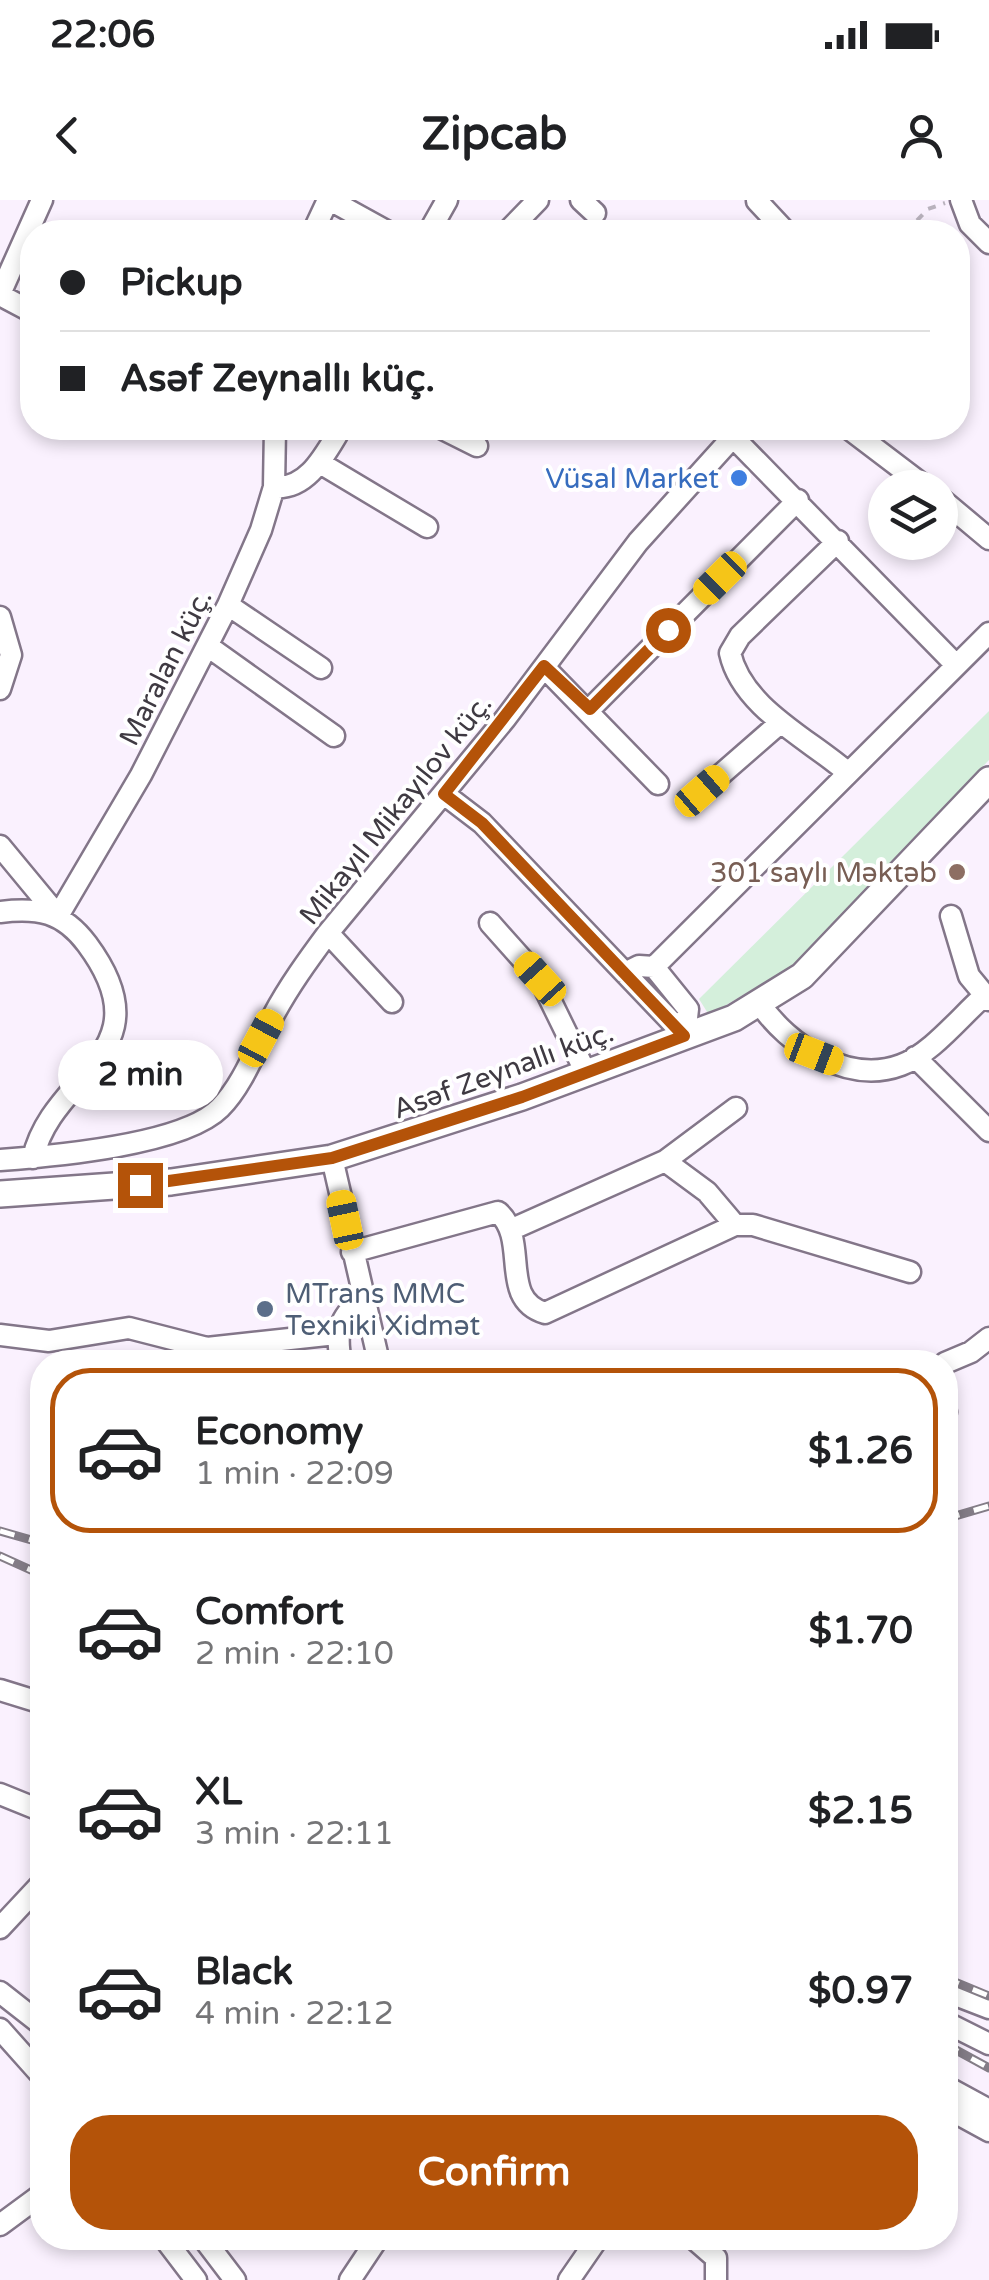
<!DOCTYPE html>
<html lang="en">
<head>
<meta charset="utf-8">
<style>
  body { margin:0; font-family:"Varela Round",sans-serif; background:#f2f2f2; color:#202124; height:100vh; display:flex; flex-direction:column; font-size:38px; white-space:nowrap }
  * { box-sizing:border-box; margin:0 }
  p { font-size:32px; color:#757577 }
  .icon { flex:none; width:55px; height:55px; fill:none; stroke:currentColor; stroke-width:2; stroke-linecap:round; stroke-linejoin:round }
  .map { position:relative; flex:1; overflow:hidden }
  .sheet { position:absolute; left:30px; top:1150px; width:928px; height:900px; display:flex; flex-direction:column; background:#fff; border-radius:40px; box-shadow:0 5px 15px #0003 }
  .sheet>* { flex:none }
  .hud { position:absolute; left:20px; top:20px; width:950px; height:220px; border-radius:40px; box-shadow:0 5px 15px #0003; display:grid; align-content:center; height:220px; padding:0 40px; background:#fff }
  .fabs { position:absolute; left:868px; top:270px; display:grid; gap:20px }
  .fabs a { display:grid; place-items:center; width:90px; height:90px; border-radius:50%; background:#fff; box-shadow:0 5px 15px #0003; font-size:50px }
  .end { position:absolute; width:45px; height:45px; margin:-22px; border:12px solid #b45309; background:#fff; box-shadow:0 0 0 5px #fff }
  .from { border-radius:50% }
  .bubble { position:absolute; height:70px; border-radius:35px; background:#fff; box-shadow:0 5px 15px #0003; font-size:32px; font-weight:700; line-height:70px; text-align:center }
  .car { position:absolute; width:30px; height:60px; margin:-30px -15px; border-radius:12px; box-shadow:0 0 8px 2px #0007; background:linear-gradient(#f5c518 24%,#345 0 40%,#f5c518 0 76%,#345 0 86%,#f5c518 0) }
  .hud b { display:flex; align-items:center; gap:35px; height:95px; font-size:38px }
  .hud b+b { border-top:2px solid #e0e0e0 }
  .hud i { width:25px; height:25px; background:#202124 }
  ul { padding:18px 0 0; list-style:none }
  li { display:flex; align-items:center; gap:30px; height:165px; margin:0 20px 15px; padding:0 20px; border:5px solid transparent; border-radius:40px }
  li div { flex:1 }
  li b { display:block; font-size:38px }
  li em { font-style:normal; font-weight:700 }
  li.selected { border-color:#b45309 }
  li>.icon { width:90px; height:90px; stroke-width:1.5 }
  .primary-button { display:flex; gap:20px; margin-top:auto; padding:20px 40px }
  .primary-button a { flex:1; height:115px; border-radius:40px; background:#b45309; color:#fff; font-size:40px; font-weight:700; line-height:115px; text-align:center }
  .status { display:flex; justify-content:space-between; align-items:center; height:70px; padding:0 50px; background:#fff; direction:ltr }
  .status svg { height:28px; fill:currentColor }
  header { display:flex; justify-content:space-between; align-items:center; height:130px; padding:0 40px; background:#fff; font-size:45px; font-weight:700 }
  .map>svg:first-child { display:block }
</style>
</head>
<body>
<div class="status"><b>22:06</b><svg viewBox="0 0 49 12"><path d="M0 12V9h3v3zM5 12V6h3v6zM10 12V3h3v9zM15 12V0h3v12zM26 1h20v11H26zM47 4h2v5h-2z"/></svg></div>
<header><svg class="icon" aria-label="back" viewBox="0 0 24 24"><path d="M15 5l-7 7 7 7"/></svg>Zipcab<svg class="icon" aria-label="person" viewBox="0 0 24 24"><circle cx="12" cy="8" r="4"/><path d="M4 21q1-7 8-7t8 7"/></svg></header>
<div class="map">
<svg width="989" height="2080" viewBox="0 0 989 2080">
  <rect width="100%" height="100%" fill="#faf1fe"/>
  <path fill="#d4efdb" d="M 989,511 L 989,560 L 791,767 L 709,815 L 699,799 Z"/>
  <g fill="none" stroke-linecap="round" stroke-linejoin="round">
    <defs>
      <path id="minor" d="M 330,0 L 388,32
        M 581,0 L 595,13
        M 961,0 L 970,24 L 989,43
        M 757,1 L 786,32
        M 313,32 L 328,0
        M 429,32 L 447,0
        M 507,32 L 538,0
        M 0,94 L 42,0
        M 0,95 L 32,112
        M 441,228 L 477,246
        M 848,228 L 927,288
        M 733,237 L 956,465
        M 320,263 L 427,327
        M 274,287 C 308,290 325,254 341,228
        M 940,298 L 989,339
        M 838,341 L 740,436 L 730,453 C 742,508 811,540 848,573
        M 228,405 L 321,468
        M 0,417 L 11,455 L 0,489
        M 209,447 L 334,536
        M 544,467 L 658,584
        M 590,509 L 798,300
        M 702,591 L 780,523
        M 444,594 L 482,623 L 685,836
        M 0,646 L 58,716 L 141,575 L 228,405 L 261,330 L 274,287 L 275,228
        M 0,712 C 38,707 63,712 87,744 C 168,853 52,872 33,958
        M 951,716 L 969,776 L 989,800
        M 490,723 L 540,779 L 586,873
        M 328,733 L 392,802
        M 654,767 L 688,809 L 685,836
        M 625,773 L 639,766 L 654,767 L 989,433
        M 760,804 C 788,845 848,885 901,865 C 931,854 960,817 984,796
        M 915,857 L 989,931
        M 332,958 L 379,1162
        M 0,960 C 53,956 183,945 220,908 C 244,884 257,845 273,816 C 289,786 308,760 328,733 L 505,519 L 638,342 L 741,228
        M 665,961 L 707,992 L 735,1025
        M 510,1030 L 665,961 L 736,908
        M 352,1052 L 498,1012 C 530,1040 498,1099 545,1113 L 735,1025 L 753,1025 L 910,1072
        M 0,1135 L 49,1141 L 129,1128 L 207,1148 L 336,1134
        M 341,1162 C 335,1130 339,1119 363,1096
        M 945,1163 L 971,1152 L 989,1138
        M 945,1208 L 946,1212
        M 0,1490 L 42,1503
        M 0,1594 L 42,1611
        M 0,1728 L 42,1683
        M 945,1791 L 989,1808
        M 0,1792 L 42,1825
        M 945,1822 L 989,1844
        M 0,1829 L 42,1876
        M 945,1886 L 989,1910
        M 945,1907 L 989,1931
        M 0,2025 L 42,1994
        M 164,2038 L 196,2080
        M 203,2038 L 235,2080
        M 693,2038 L 716,2058 L 716,2080
        M 350,2080 L 378,2038
        M 569,2080 L 598,2038"/>
      <path id="major" d="M 0,994 L 171,982 L 332,958 L 522,897 L 734,818 L 802,776 L 989,580"/>
    </defs>
    <use href="#minor" stroke="#837689" stroke-width="25"/>
    <use href="#major" stroke="#837689" stroke-width="30"/>
    <path stroke="#b9b2bd" stroke-width="4" stroke-dasharray="8 8" stroke-linecap="butt" d="M 906,32 L 928,9 L 945,3"/>
    <use href="#minor" stroke="#fff" stroke-width="20"/>
    <use href="#major" stroke="#fff" stroke-width="25"/>
    <defs>
      <path id="rail" d="M 945,1319 L 989,1306
        M 0,1331 L 42,1343
        M 0,1356 L 42,1375
        M 945,1778 L 989,1796
        M 945,1844 L 989,1868"/>
    </defs>
    <use href="#rail" stroke="#847d87" stroke-width="9"/>
    <use href="#rail" stroke="#fff" stroke-width="5" stroke-dasharray="15" stroke-linecap="butt"/>
  </g>
  <g fill="none" stroke-linecap="round" stroke-linejoin="round">
    <path stroke="#b45309" stroke-width="12" d="M 140,985 L 332,958 L 522,897 L 684,836 L 482,623 L 444,594 L 544,466 L 590,509 L 668,430"/>
  </g>
  <circle fill="#3f7fe0" stroke="#fff" stroke-width="4" cx="739" cy="278" r="10"/>
  <circle fill="#8d6e63" stroke="#fff" stroke-width="4" cx="957" cy="672" r="10"/>
  <circle fill="#5c6f8a" stroke="#fff" stroke-width="4" cx="265" cy="1109" r="10"/>
  <g text-anchor="middle" stroke-width="8" stroke-linejoin="round" paint-order="stroke">
    <g font-size="28" fill="#366cbe" stroke="#fff" text-anchor="end">
      <text x="719" y="288">Vüsal Market</text>
    </g>
    <g font-size="28" fill="#3f3a42" stroke="#fff">
      <text transform="translate(165 467) rotate(-63)" y="10">Maralan küç.</text>
      <text transform="translate(395 609) rotate(-51)" y="10">Mikayıl Mikayılov küç.</text>
      <text transform="translate(503 870) rotate(-20)" y="10">Asəf Zeynallı küç.</text>
    </g>
    <g font-size="28" fill="#785e54" stroke="#fff" text-anchor="end">
      <text x="937" y="682">301 saylı Məktəb</text>
    </g>
    <g font-size="28" fill="#4e5e75" stroke="#fff" text-anchor="start">
      <text x="285" y="1103">MTrans MMC<tspan x="285" dy="32">Texniki Xidmət</tspan></text>
    </g>
  </g>
</svg>
<div class="fabs">
<a><svg class="icon" aria-label="layers" viewBox="0 0 24 24"><path d="M12 4l9 5-9 5-9-5zM3 14l9 5 9-5"/></svg></a>
</div>
<i class="end from" style="left:668px;top:430px"></i>
<i class="end" style="left:140px;top:985px"></i>
<div class="bubble" style="left:58px;top:840px;width:165px">2 min</div>
<i class="car" style="left:720px;top:378px;rotate:225deg"></i>
<i class="car" style="left:702px;top:591px;rotate:49deg"></i>
<i class="car" style="left:540px;top:779px;rotate:318deg"></i>
<i class="car" style="left:261px;top:838px;rotate:28deg"></i>
<i class="car" style="left:814px;top:854px;rotate:111deg"></i>
<i class="car" style="left:345px;top:1020px;rotate:348deg"></i>
<div class="hud">
<b><i class="from"></i>Pickup</b>
<b><i></i>Asəf Zeynallı küç.</b>
</div>
<section class="sheet">
<ul>
<li class="selected"><svg class="icon" aria-label="car" viewBox="0 0 24 24"><path d="M5 17H2v-5l4-1 3-4h7l3 4 3 1v5h-3M9 17h6M6 11h13"/><circle cx="7" cy="17" r="2"/><circle cx="17" cy="17" r="2"/></svg><div><b>Economy</b><p>1 min · 22:09</p></div><em>$1.26</em></li>
<li><svg class="icon" aria-label="car" viewBox="0 0 24 24"><path d="M5 17H2v-5l4-1 3-4h7l3 4 3 1v5h-3M9 17h6M6 11h13"/><circle cx="7" cy="17" r="2"/><circle cx="17" cy="17" r="2"/></svg><div><b>Comfort</b><p>2 min · 22:10</p></div><em>$1.70</em></li>
<li><svg class="icon" aria-label="car" viewBox="0 0 24 24"><path d="M5 17H2v-5l4-1 3-4h7l3 4 3 1v5h-3M9 17h6M6 11h13"/><circle cx="7" cy="17" r="2"/><circle cx="17" cy="17" r="2"/></svg><div><b>XL</b><p>3 min · 22:11</p></div><em>$2.15</em></li>
<li><svg class="icon" aria-label="car" viewBox="0 0 24 24"><path d="M5 17H2v-5l4-1 3-4h7l3 4 3 1v5h-3M9 17h6M6 11h13"/><circle cx="7" cy="17" r="2"/><circle cx="17" cy="17" r="2"/></svg><div><b>Black</b><p>4 min · 22:12</p></div><em>$0.97</em></li>
</ul>
<div class="primary-button"><a>Confirm</a></div>
</section>
</div>
</body>
</html>
